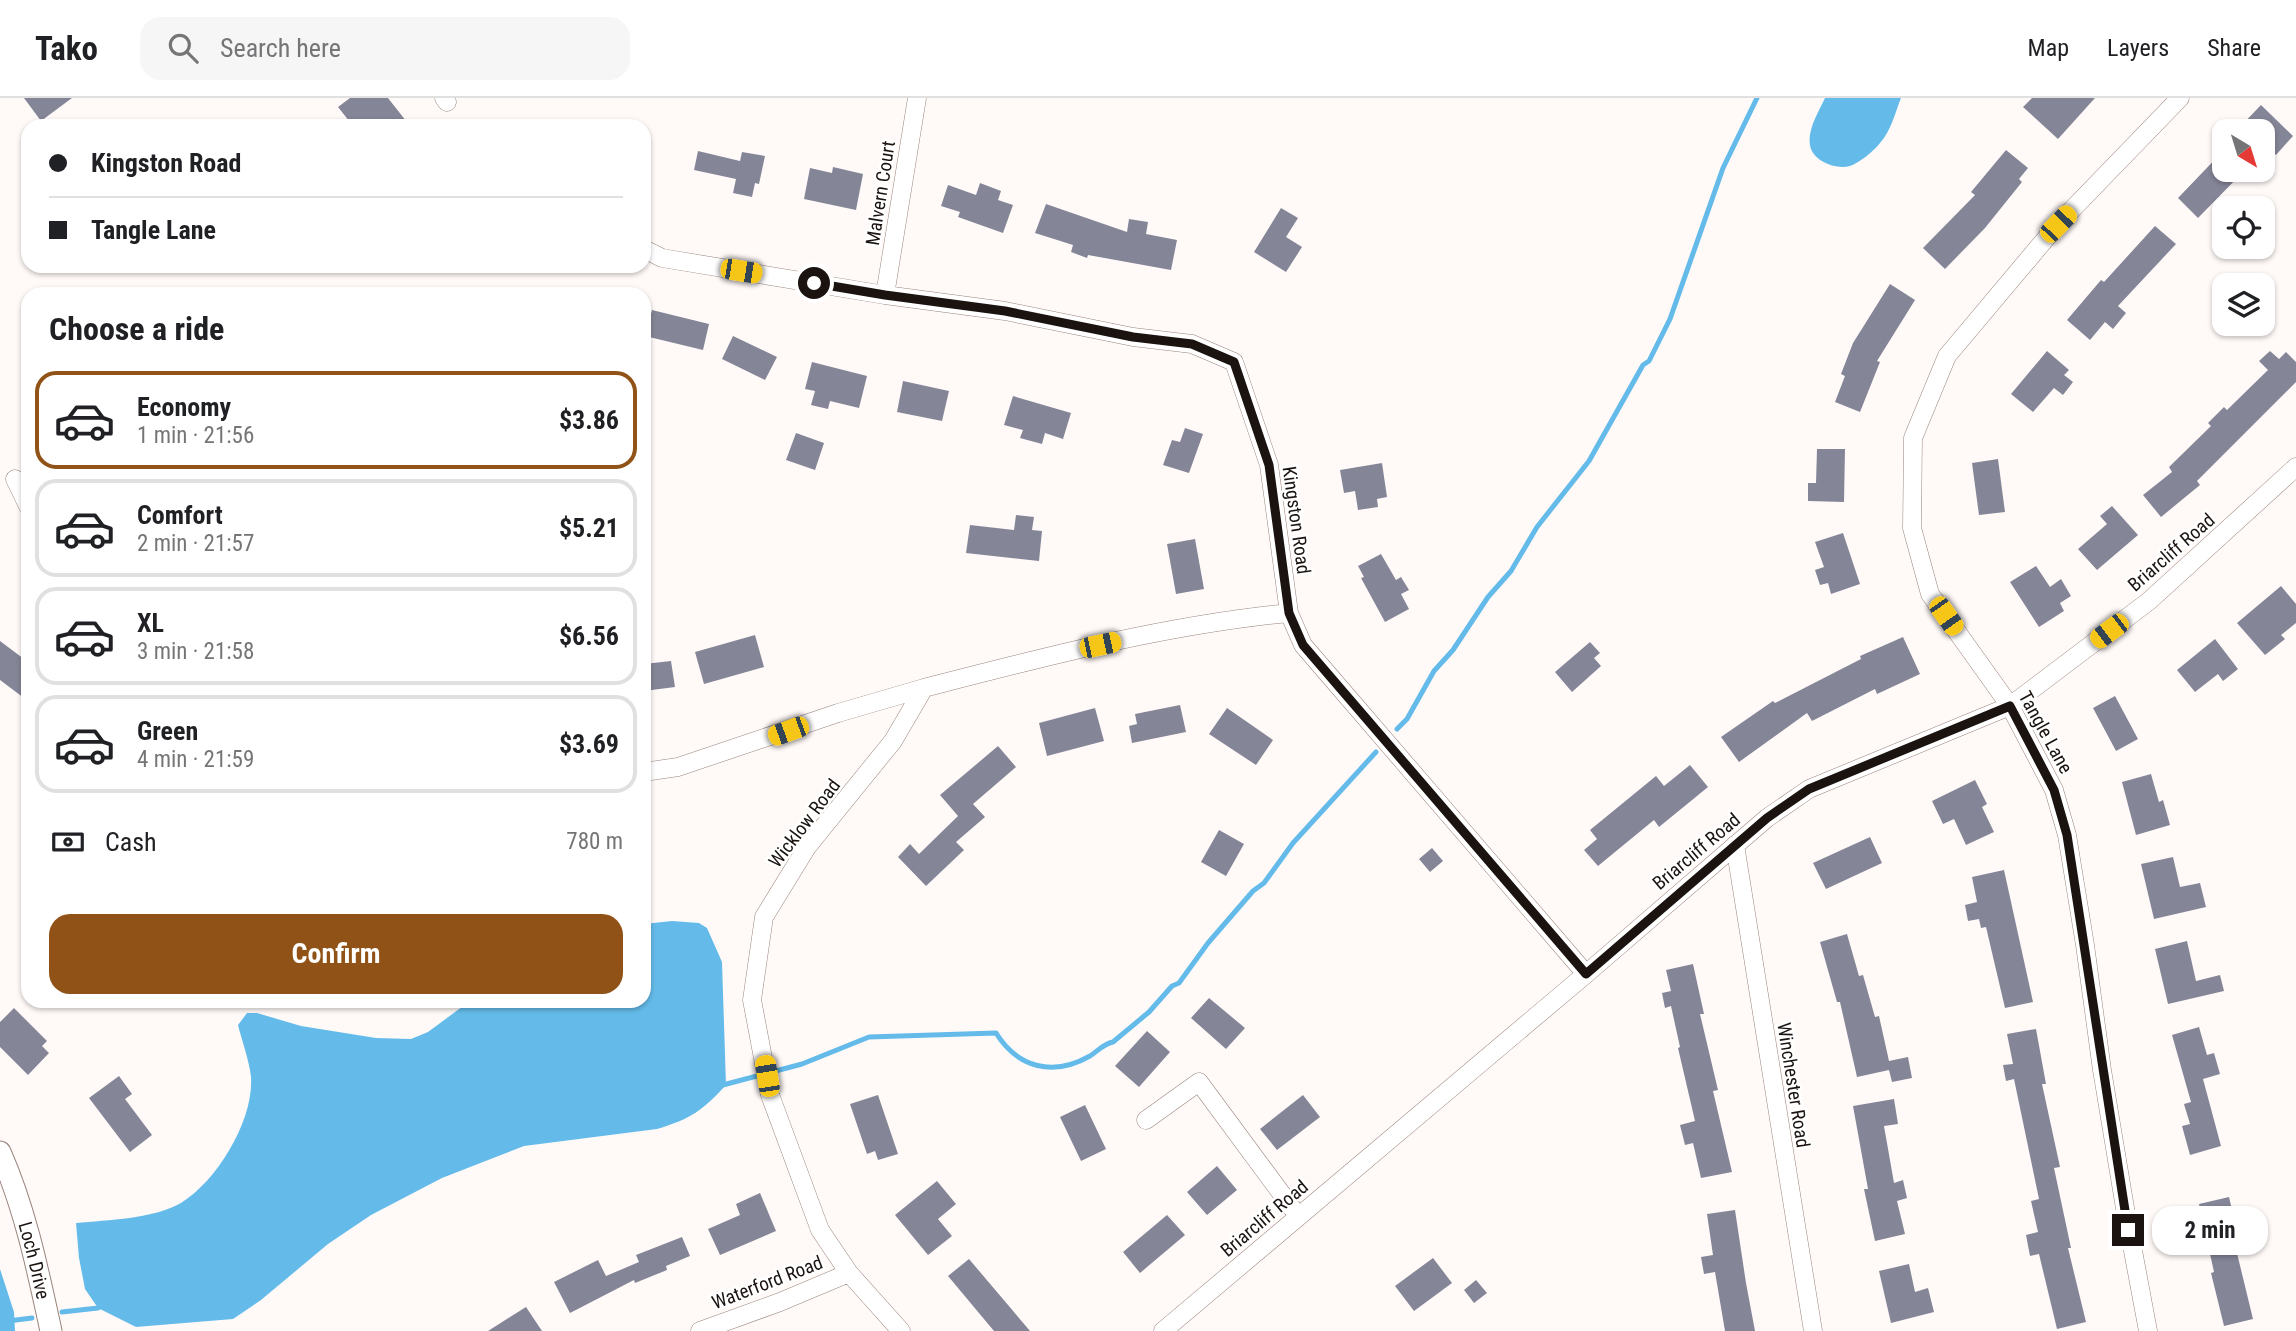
<!DOCTYPE html>
<html lang="en">
<head>
<meta charset="utf-8">
<style>
  body { margin:0; font-family:"Roboto Condensed",sans-serif; background:#f6f6f6; color:#202124; height:100vh; display:flex; flex-direction:column; font-size:26px; white-space:nowrap }
  * { box-sizing:border-box; margin:0 }
  p { font-size:23px; color:#757577 }
  .icon { flex:none; width:38px; height:38px; fill:none; stroke:currentColor; stroke-width:2; stroke-linecap:round; stroke-linejoin:round }
  .map { position:relative; flex:1; overflow:hidden }
  .panel { position:absolute; left:21px; top:189px; width:630px; height:721px; display:flex; flex-direction:column; background:#fff; border-radius:21px; box-shadow:0 2px 5px #0004 }
  .panel>* { flex:none }
  .guide { position:absolute; left:21px; top:21px; width:630px; height:154px; border-radius:21px; box-shadow:0 2px 5px #0004; display:grid; align-content:center; height:154px; padding:0 28px; background:#fff }
  .needle { width:46px; rotate:142deg }
  .controls { position:absolute; left:2212px; top:21px; display:grid; gap:14px }
  .controls a { display:grid; place-items:center; width:63px; height:63px; border-radius:14px; background:#fff; box-shadow:0 2px 5px #0004; font-size:35px }
  .end { position:absolute; width:32px; height:32px; margin:-16px; border:9px solid #1a130f; background:#fff; box-shadow:0 0 0 4px #fff }
  .from { border-radius:50% }
  .bubble { position:absolute; height:49px; border-radius:21px; background:#fff; box-shadow:0 2px 5px #0004; font-size:23px; font-weight:700; line-height:49px; text-align:center }
  .car { position:absolute; width:21px; height:42px; margin:-21px -10px; border-radius:9px; box-shadow:0 0 5px 2px #0007; background:linear-gradient(#f5c518 24%,#345 0 40%,#f5c518 0 76%,#345 0 86%,#f5c518 0) }
  .guide b { display:flex; align-items:center; gap:24px; height:66px; font-size:26px }
  .guide b+b { border-top:2px solid #e0e0e0 }
  .guide i { width:18px; height:18px; background:#202124 }
  ul { padding:0; list-style:none }
  li { display:flex; align-items:center; gap:21px; height:98px; margin:0 14px 10px; padding:0 14px; border:4px solid #e0e0e0; border-radius:21px }
  li div { flex:1 }
  li b { display:block; font-size:26px }
  li em { font-style:normal; font-weight:700 }
  li.current { border-color:#915217 }
  li>.icon { width:63px; height:63px; stroke-width:1.5 }
  h2 { padding:0 28px; font-size:32px; line-height:84px }
  .pay { display:flex; align-items:center; gap:18px; height:77px; padding:0 28px; font-size:26px }
  .pay p { margin-inline-start:auto }
  .action { display:flex; gap:14px; margin-top:auto; padding:14px 28px }
  .action a { flex:1; height:80px; border-radius:21px; background:#915217; color:#fff; font-size:28px; font-weight:700; line-height:80px; text-align:center }
  header { display:flex; align-items:center; gap:42px; box-sizing:border-box; height:98px; padding:0 35px; background:#fff; border-bottom:2px solid #e0e0e0 }
  header strong { font-size:33px }
  nav { display:flex; gap:38px; margin-inline-start:auto; font-size:24px }
  .search { width:490px; height:63px; background:#f6f6f6; display:flex; align-items:center; gap:18px; box-sizing:border-box; padding:0 24px; border-radius:21px; color:#757577; font-size:26px }
  .map>svg:first-child { display:block }
</style>
</head>
<body>
<header>
<strong>Tako</strong>
<div class="search"><svg class="icon" aria-label="search" viewBox="0 0 24 24"><circle cx="10" cy="10" r="6"/><path d="M15 15l6 6"/></svg>Search here</div>
<nav><a>Map</a><a>Layers</a><a>Share</a></nav>
</header>
<div class="map">
<svg width="2296" height="1233" viewBox="0 0 2296 1233">
  <rect width="100%" height="100%" fill="#fffaf8"/>
  <path fill="#64bbea" d="M 1825,0 L 1901,0 C 1895,15 1891,33 1880,45 C 1874,53 1859,65 1850,68 C 1836,72 1812,63 1810,47 C 1807,32 1819,13 1825,0 Z
    M 672,823 L 699,825 L 707,830 L 722,864 L 726,987 C 703,1012 691,1021 657,1031 L 524,1048 L 442,1080 L 371,1117 L 328,1146 L 261,1202 L 233,1221 L 136,1229 L 98,1210 L 85,1191 L 79,1160 L 76,1125 C 108,1122 153,1121 181,1105 C 217,1083 254,1022 251,979 C 249,962 242,943 238,927 L 247,915 L 257,915 L 301,928 L 376,940 L 411,941 L 428,934 L 470,903 L 644,903 L 644,826 Z
    M 0,1171 L 14,1214 L 15,1233 L 0,1233 Z"/>
  <g fill="none" stroke-linecap="round" stroke-linejoin="round">
    <path stroke="#64bbea" stroke-width="5" d="M 1397,631 L 1407,621 L 1434,573 L 1453,552 L 1488,499 L 1511,473 L 1537,429 L 1589,363 L 1643,267 L 1649,263 L 1670,221 L 1723,70 L 1757,0
      M 719,988 L 802,966 L 869,939 L 996,935 C 1018,970 1053,979 1090,958 C 1098,953 1103,946 1113,944 L 1149,914 L 1172,888 L 1179,885 L 1208,845 L 1253,793 L 1264,785 L 1293,745 L 1376,654
      M 62,1214 L 98,1210 L 102,1207
      M 0,1224 L 32,1220"/>
  </g>
  <path fill="#858598" d="M 24,0 L 72,0 L 41,23 Z
    M 350,0 L 388,0 L 410,28 L 353,28 L 338,9 Z
    M 2032,0 L 2095,0 L 2058,41 L 2023,9 Z
    M 2261,7 L 2293,38 L 2276,57 L 2263,43 L 2263,33 L 2236,33 Z
    M 2006,52 L 2028,70 L 2019,81 L 2022,84 L 1985,130 L 1945,171 L 1923,150 L 1975,97 L 1971,94 Z
    M 2224,52 L 2224,72 L 2245,72 L 2198,120 L 2178,100 Z
    M 698,53 L 740,63 L 742,54 L 765,58 L 759,86 L 755,85 L 752,99 L 733,95 L 736,81 L 694,72 Z
    M 833,69 L 863,76 L 856,112 L 804,101 L 810,70 L 832,75 Z
    M 980,85 L 1001,93 L 998,102 L 1013,107 L 1003,135 L 958,119 L 960,114 L 941,108 L 948,87 L 976,97 Z
    M 1046,106 L 1127,134 L 1129,121 L 1148,124 L 1146,136 L 1177,142 L 1171,172 L 1088,157 L 1087,160 L 1071,154 L 1073,147 L 1035,135 Z
    M 1281,110 L 1298,120 L 1286,139 L 1302,149 L 1286,174 L 1254,154 Z
    M 2155,128 L 2176,146 L 2118,208 L 2126,215 L 2113,231 L 2105,224 L 2090,242 L 2067,222 L 2101,182 L 2104,184 Z
    M 1890,186 L 1915,202 L 1877,263 L 1880,264 L 1860,314 L 1835,304 L 1845,278 L 1841,276 L 1853,245 Z
    M 652,212 L 709,226 L 703,252 L 645,238 Z
    M 733,238 L 777,259 L 765,282 L 722,261 Z
    M 2047,253 L 2069,272 L 2064,277 L 2073,284 L 2063,297 L 2054,290 L 2033,314 L 2011,296 Z
    M 2270,253 L 2279,261 L 2286,254 L 2296,264 L 2296,284 L 2197,383 L 2200,387 L 2161,419 L 2143,397 L 2172,374 L 2169,369 L 2211,328 L 2208,325 L 2224,309 L 2227,312 L 2268,272 L 2259,263 Z
    M 812,264 L 867,278 L 859,310 L 830,303 L 828,311 L 811,307 L 815,293 L 805,291 Z
    M 903,283 L 949,293 L 942,323 L 897,314 Z
    M 1013,298 L 1071,315 L 1063,341 L 1045,335 L 1042,346 L 1020,340 L 1023,332 L 1004,327 Z
    M 1185,330 L 1203,336 L 1189,375 L 1163,367 L 1172,342 L 1180,344 Z
    M 796,335 L 824,345 L 815,372 L 786,362 Z
    M 1817,351 L 1845,351 L 1844,404 L 1808,403 L 1808,385 L 1816,385 Z
    M 1998,361 L 2005,414 L 1979,417 L 1972,365 Z
    M 1382,365 L 1387,399 L 1377,401 L 1378,409 L 1358,412 L 1355,393 L 1344,395 L 1340,372 Z
    M 2112,408 L 2138,437 L 2097,472 L 2078,451 L 2107,426 L 2100,418 Z
    M 1016,417 L 1034,419 L 1032,432 L 1042,433 L 1039,463 L 966,455 L 970,427 L 1014,432 Z
    M 1843,435 L 1860,486 L 1831,496 L 1828,485 L 1820,487 L 1815,472 L 1824,469 L 1815,444 Z
    M 1195,441 L 1204,491 L 1176,496 L 1167,446 Z
    M 1381,456 L 1396,482 L 1401,479 L 1409,492 L 1401,496 L 1409,511 L 1385,524 L 1361,480 L 1364,479 L 1358,468 Z
    M 2036,468 L 2050,489 L 2061,481 L 2071,498 L 2060,505 L 2064,513 L 2039,529 L 2010,484 Z
    M 2281,488 L 2296,506 L 2296,525 L 2281,537 L 2285,541 L 2265,557 L 2237,525 Z
    M 755,537 L 764,569 L 704,586 L 695,554 Z
    M 1903,539 L 1920,576 L 1877,596 L 1875,591 L 1812,623 L 1807,615 L 1739,664 L 1721,639 L 1773,603 L 1775,605 L 1861,561 L 1860,558 Z
    M 2215,541 L 2238,571 L 2223,583 L 2218,576 L 2195,594 L 2177,572 Z
    M 0,543 L 28,564 L 28,603 L 0,582 Z
    M 1590,544 L 1600,555 L 1594,560 L 1601,568 L 1572,594 L 1555,574 Z
    M 671,563 L 675,589 L 644,593 L 644,566 Z
    M 2115,598 L 2138,641 L 2116,653 L 2093,610 Z
    M 1180,607 L 1186,634 L 1132,645 L 1129,628 L 1137,626 L 1135,616 Z
    M 1095,610 L 1104,643 L 1047,658 L 1039,625 Z
    M 1227,610 L 1273,642 L 1256,667 L 1209,636 Z
    M 998,648 L 1016,669 L 973,706 L 985,719 L 956,744 L 964,752 L 926,788 L 898,759 L 910,746 L 919,756 L 958,718 L 940,697 Z
    M 1690,667 L 1708,689 L 1659,729 L 1654,722 L 1598,768 L 1584,752 L 1597,741 L 1590,732 L 1656,678 L 1664,688 Z
    M 2151,676 L 2159,704 L 2163,702 L 2170,727 L 2136,737 L 2122,684 Z
    M 1975,682 L 1987,706 L 1982,709 L 1994,734 L 1966,747 L 1954,721 L 1943,726 L 1932,703 Z
    M 1219,732 L 1244,746 L 1226,778 L 1201,764 Z
    M 1870,739 L 1882,765 L 1826,791 L 1813,765 Z
    M 1432,750 L 1443,763 L 1430,774 L 1419,761 Z
    M 2173,759 L 2180,789 L 2200,785 L 2206,809 L 2154,821 L 2141,766 Z
    M 2004,772 L 2033,904 L 2005,910 L 1986,829 L 1981,830 L 1979,821 L 1968,823 L 1965,807 L 1977,804 L 1972,779 Z
    M 1847,836 L 1859,878 L 1863,877 L 1875,919 L 1879,918 L 1889,963 L 1908,959 L 1912,980 L 1892,984 L 1889,972 L 1857,979 L 1840,904 L 1837,904 L 1820,844 Z
    M 2187,843 L 2196,883 L 2220,877 L 2224,893 L 2168,906 L 2155,851 Z
    M 1693,866 L 1704,916 L 1700,916 L 1718,992 L 1713,993 L 1732,1074 L 1701,1080 L 1693,1045 L 1685,1047 L 1680,1027 L 1695,1023 L 1678,950 L 1680,949 L 1671,908 L 1665,910 L 1662,895 L 1671,893 L 1666,872 Z
    M 1209,900 L 1245,930 L 1226,951 L 1191,920 Z
    M 14,910 L 47,943 L 42,948 L 49,955 L 28,977 L 0,949 L 0,924 Z
    M 2199,929 L 2207,957 L 2214,955 L 2220,976 L 2203,981 L 2221,1048 L 2190,1057 L 2182,1028 L 2190,1026 L 2184,1006 L 2191,1004 L 2172,937 Z
    M 2036,931 L 2046,986 L 2042,986 L 2060,1069 L 2054,1070 L 2071,1150 L 2068,1150 L 2086,1224 L 2057,1231 L 2039,1156 L 2030,1158 L 2026,1137 L 2038,1134 L 2031,1103 L 2039,1101 L 2014,981 L 2006,983 L 2003,967 L 2013,966 L 2007,936 Z
    M 1147,933 L 1170,954 L 1139,989 L 1115,968 Z
    M 119,978 L 132,996 L 125,1001 L 152,1037 L 130,1054 L 89,1000 Z
    M 878,997 L 898,1056 L 878,1062 L 875,1053 L 867,1056 L 850,1006 Z
    M 1303,997 L 1320,1019 L 1277,1052 L 1260,1031 Z
    M 1894,1001 L 1898,1026 L 1884,1028 L 1894,1085 L 1903,1082 L 1907,1100 L 1897,1103 L 1905,1136 L 1875,1143 L 1864,1091 L 1868,1091 L 1853,1008 Z
    M 1085,1007 L 1106,1051 L 1081,1063 L 1060,1019 Z
    M 1217,1068 L 1237,1092 L 1207,1117 L 1187,1094 Z
    M 937,1083 L 956,1106 L 938,1121 L 952,1138 L 928,1157 L 895,1117 Z
    M 760,1095 L 776,1133 L 720,1157 L 708,1131 L 740,1117 L 736,1106 Z
    M 2229,1099 L 2241,1150 L 2236,1151 L 2253,1221 L 2224,1228 L 2211,1175 L 2214,1174 L 2199,1106 Z
    M 1735,1112 L 1746,1185 L 1755,1233 L 1725,1233 L 1715,1174 L 1704,1176 L 1701,1159 L 1713,1157 L 1707,1116 Z
    M 1167,1117 L 1185,1137 L 1140,1175 L 1123,1154 Z
    M 682,1139 L 690,1158 L 666,1168 L 667,1172 L 635,1185 L 634,1182 L 570,1215 L 554,1184 L 598,1162 L 606,1178 L 639,1164 L 636,1157 Z
    M 1433,1160 L 1452,1185 L 1414,1213 L 1395,1188 Z
    M 969,1161 L 1030,1233 L 994,1233 L 948,1178 Z
    M 1909,1166 L 1915,1194 L 1928,1190 L 1934,1214 L 1891,1225 L 1879,1173 Z
    M 1476,1182 L 1487,1195 L 1474,1205 L 1464,1192 Z
    M 526,1209 L 542,1233 L 488,1233 Z"/>
  <g fill="none" stroke-linecap="round" stroke-linejoin="round">
    <defs>
      <path id="minor" d="M 444,0 L 447,4
        M 644,151 L 662,160 L 885,197 L 1005,213 L 1133,239 L 1192,246 L 1234,264 L 1269,367 L 1289,515 L 1303,547 L 1586,876
        M 885,197 L 917,0
        M 15,381 L 28,408
        M 644,674 L 678,669 L 838,615 L 924,590
        M 1735,747 L 1813,1233
        M 1146,1022 L 1199,984 L 1298,1118
        M 700,1233 L 780,1204 L 849,1175
        M 901,1233 L 849,1175 L 820,1132 L 770,997 L 752,902 L 764,819 L 807,749 L 893,643 L 924,590 C 1044,559 1165,527 1289,515
        M 1163,1233 L 1586,876 L 1767,720 L 1809,691 L 2010,608 L 2149,503 L 2296,369
        M 2148,1233 L 2125,1110 L 2102,972 L 2085,847 L 2067,737 L 2054,692 L 2010,608 L 1930,496 L 1912,430 L 1913,340 L 1947,258 L 2058,126 L 2180,0"/>
      <g id="tertiary">
        <path id="s1" d="M 0,1054 C 25,1110 38,1173 51,1233"/>
      </g>
    </defs>
    <use href="#minor" stroke="#99847c" stroke-width="19"/>
    <use href="#tertiary" stroke="#99847c" stroke-width="23"/>
    <use href="#minor" stroke="#fff" stroke-width="18"/>
    <use href="#tertiary" stroke="#fff" stroke-width="21"/>
  </g>
  <g fill="none" stroke-linecap="round" stroke-linejoin="round">
    <path stroke="#1a130f" stroke-width="9" d="M 814,185 L 885,197 L 1005,213 L 1133,239 L 1192,246 L 1234,264 L 1269,367 L 1289,515 L 1303,547 L 1586,876 L 1767,720 L 1809,691 L 2010,608 L 2054,692 L 2067,737 L 2128,1132"/>
  </g>
  <g text-anchor="middle" stroke-width="5" stroke-linejoin="round" paint-order="stroke">
    <g font-size="19" fill="#1a130f" stroke="#fff">
      <text transform="translate(880 95) rotate(-81)" y="7">Malvern Court</text>
      <text transform="translate(1297 422) rotate(82)" y="7">Kingston Road</text>
      <text transform="translate(2171 454) rotate(-41)" y="7">Briarcliff Road</text>
      <text transform="translate(2046 634) rotate(61)" y="7">Tangle Lane</text>
      <text transform="translate(804 725) rotate(-53)" y="7">Wicklow Road</text>
      <text transform="translate(1696 753) rotate(-40)" y="7">Briarcliff Road</text>
      <text transform="translate(1794 987) rotate(81)" y="7">Winchester Road</text>
      <text transform="translate(1264 1120) rotate(-40)" y="7">Briarcliff Road</text>
      <text dy="7" stroke="none"><textPath href="#s1" startOffset="114">Loch Drive</textPath></text>
      <text transform="translate(767 1184) rotate(-21)" y="7">Waterford Road</text>
    </g>
  </g>
</svg>
<div class="controls">
<a><svg class="needle" viewBox="-14 -14 28 28"><path d="M0-13l5 13h-10z" fill="#e53935"/><path d="M0 13l5-13h-10z" fill="#757577"/></svg></a>
<a><svg class="icon" aria-label="locate" viewBox="0 0 24 24"><circle cx="12" cy="12" r="6"/><path d="M12 2v4M12 18v4M2 12h4M18 12h4"/></svg></a>
<a><svg class="icon" aria-label="layers" viewBox="0 0 24 24"><path d="M12 4l9 5-9 5-9-5zM3 14l9 5 9-5"/></svg></a>
</div>
<i class="end from" style="left:814px;top:185px"></i>
<i class="end" style="left:2128px;top:1132px"></i>
<div class="bubble" style="left:2152px;top:1108px;width:116px">2 min</div>
<i class="car" style="left:2058px;top:126px;rotate:44deg"></i>
<i class="car" style="left:741px;top:173px;rotate:99deg"></i>
<i class="car" style="left:1946px;top:518px;rotate:145deg"></i>
<i class="car" style="left:2109px;top:533px;rotate:233deg"></i>
<i class="car" style="left:1100px;top:547px;rotate:78deg"></i>
<i class="car" style="left:788px;top:633px;rotate:250deg"></i>
<i class="car" style="left:767px;top:978px;rotate:351deg"></i>
<div class="guide">
<b><i class="from"></i>Kingston Road</b>
<b><i></i>Tangle Lane</b>
</div>
<section class="panel">
<h2>Choose a ride</h2>
<ul>
<li class="current"><svg class="icon" aria-label="car" viewBox="0 0 24 24"><path d="M5 17H2v-5l4-1 3-4h7l3 4 3 1v5h-3M9 17h6M6 11h13"/><circle cx="7" cy="17" r="2"/><circle cx="17" cy="17" r="2"/></svg><div><b>Economy</b><p>1 min · 21:56</p></div><em>$3.86</em></li>
<li><svg class="icon" aria-label="car" viewBox="0 0 24 24"><path d="M5 17H2v-5l4-1 3-4h7l3 4 3 1v5h-3M9 17h6M6 11h13"/><circle cx="7" cy="17" r="2"/><circle cx="17" cy="17" r="2"/></svg><div><b>Comfort</b><p>2 min · 21:57</p></div><em>$5.21</em></li>
<li><svg class="icon" aria-label="car" viewBox="0 0 24 24"><path d="M5 17H2v-5l4-1 3-4h7l3 4 3 1v5h-3M9 17h6M6 11h13"/><circle cx="7" cy="17" r="2"/><circle cx="17" cy="17" r="2"/></svg><div><b>XL</b><p>3 min · 21:58</p></div><em>$6.56</em></li>
<li><svg class="icon" aria-label="car" viewBox="0 0 24 24"><path d="M5 17H2v-5l4-1 3-4h7l3 4 3 1v5h-3M9 17h6M6 11h13"/><circle cx="7" cy="17" r="2"/><circle cx="17" cy="17" r="2"/></svg><div><b>Green</b><p>4 min · 21:59</p></div><em>$3.69</em></li>
</ul>
<div class="pay"><svg class="icon" aria-label="cash" viewBox="0 0 24 24"><path d="M3 7h18v10H3z"/><circle cx="12" cy="12" r="2"/></svg>Cash<p>780 m</p></div>
<div class="action"><a>Confirm</a></div>
</section>
</div>
</body>
</html>
